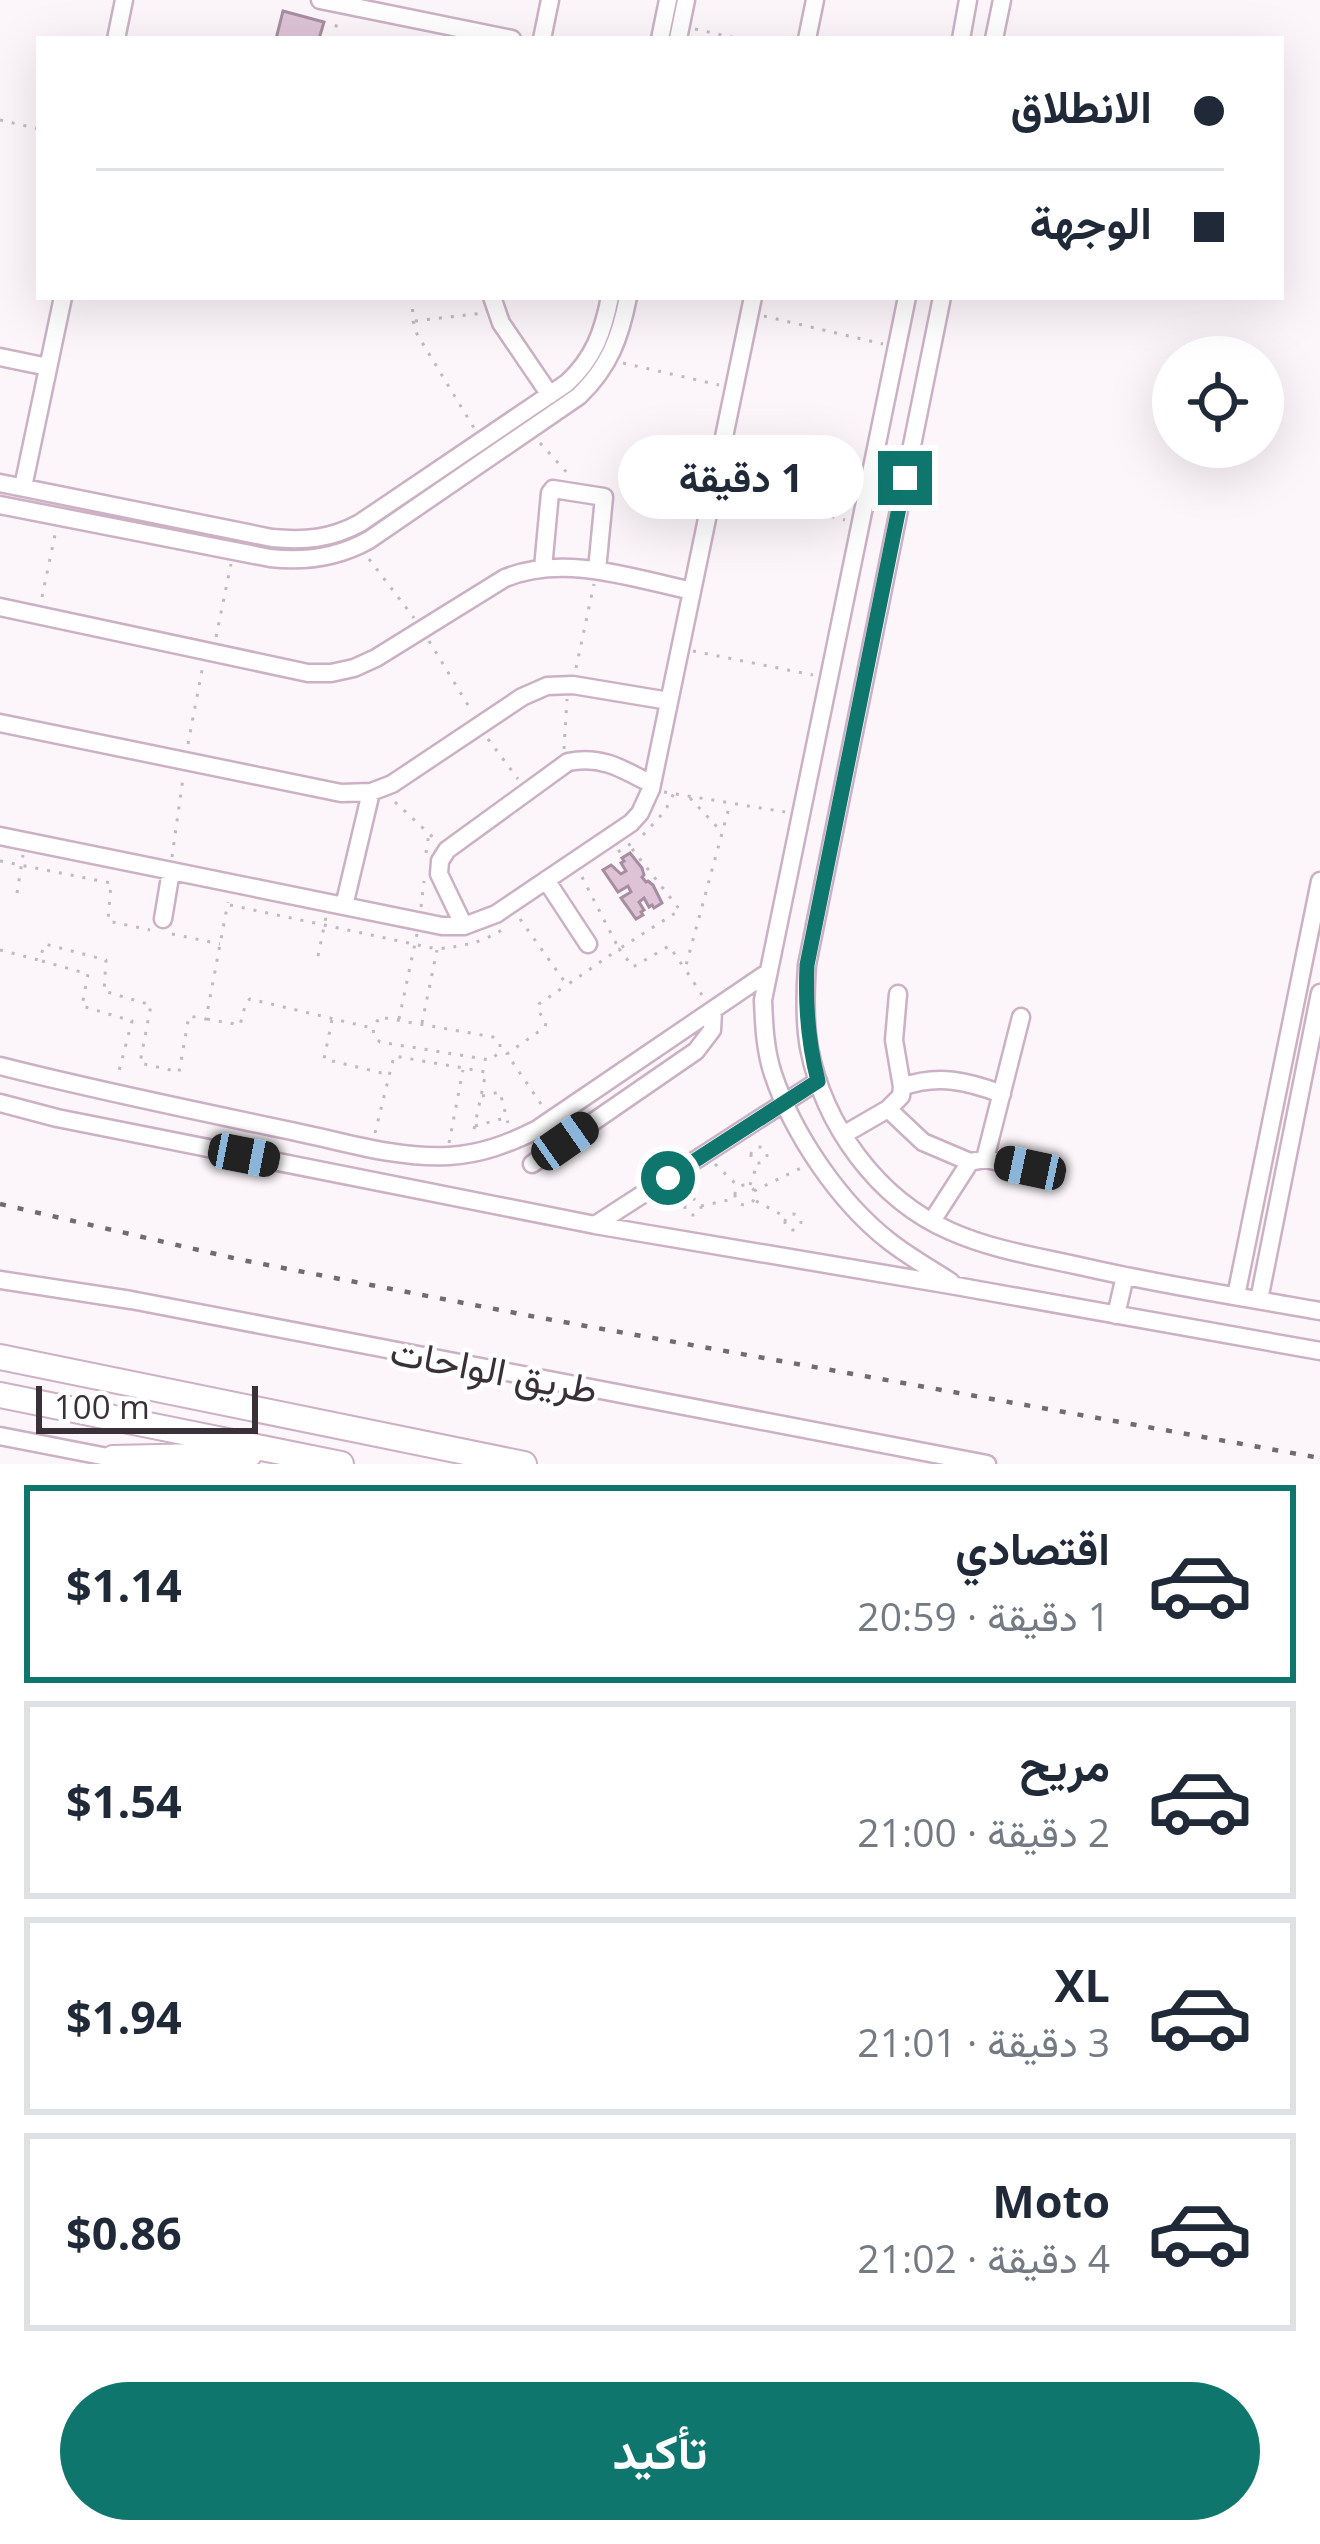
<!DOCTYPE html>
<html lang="ar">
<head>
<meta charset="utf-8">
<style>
  body { margin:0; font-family:"Open Sans",Vazirmatn,sans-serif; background:#f6f6f7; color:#1f2937; direction:rtl; height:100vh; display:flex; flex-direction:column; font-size:45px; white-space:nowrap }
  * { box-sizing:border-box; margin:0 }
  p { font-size:39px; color:#747a83 }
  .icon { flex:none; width:66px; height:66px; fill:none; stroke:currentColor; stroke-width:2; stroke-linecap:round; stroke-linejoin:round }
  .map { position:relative; height:1464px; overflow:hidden; direction:ltr }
  .sheet { display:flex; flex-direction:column; background:#fff; flex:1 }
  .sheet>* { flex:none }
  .hud { position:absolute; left:36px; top:36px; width:1248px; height:264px; border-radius:0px; box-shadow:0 12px 48px #0002; direction:rtl; display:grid; align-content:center; height:264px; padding:0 60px; background:#fff }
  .controls { position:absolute; left:1152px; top:336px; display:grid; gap:24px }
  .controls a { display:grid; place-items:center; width:132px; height:132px; border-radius:50%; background:#fff; box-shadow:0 12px 48px #0002; font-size:60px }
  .scale { position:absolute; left:36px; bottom:30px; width:222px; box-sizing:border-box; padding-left:12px; border:6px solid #3a3038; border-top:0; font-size:33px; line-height:42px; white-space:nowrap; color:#3a3038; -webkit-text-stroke:9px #fff; paint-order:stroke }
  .end { position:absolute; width:54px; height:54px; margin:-27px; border:15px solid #0f766e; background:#fff; box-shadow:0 0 0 6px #fff }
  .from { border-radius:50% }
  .bubble { position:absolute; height:84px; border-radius:42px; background:#fff; box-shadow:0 12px 48px #0002; font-size:39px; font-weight:700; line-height:84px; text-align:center; direction:rtl }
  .car { position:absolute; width:36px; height:72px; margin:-36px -18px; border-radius:15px; box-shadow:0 0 9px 3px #0007; background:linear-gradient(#222 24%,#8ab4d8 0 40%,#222 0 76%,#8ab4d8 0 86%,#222 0) }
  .hud b { display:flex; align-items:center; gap:42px; height:114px; font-size:45px }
  .hud b+b { border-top:3px solid #e0e1e3 }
  .hud i { width:30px; height:30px; background:#1f2937 }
  ul { padding:21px 0 0; list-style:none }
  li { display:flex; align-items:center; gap:36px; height:198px; margin:0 24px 18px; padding:0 36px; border:6px solid #e0e1e3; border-radius:0px }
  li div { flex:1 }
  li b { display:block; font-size:45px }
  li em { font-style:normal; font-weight:700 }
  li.current { border-color:#0f766e }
  li>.icon { width:108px; height:108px; stroke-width:1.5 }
  .primary-button { display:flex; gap:24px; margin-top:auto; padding:24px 60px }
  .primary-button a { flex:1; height:138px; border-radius:72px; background:#0f766e; color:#fff; font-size:48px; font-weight:700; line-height:138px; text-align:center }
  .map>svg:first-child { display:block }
</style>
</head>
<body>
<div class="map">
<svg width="1320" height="1464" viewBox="0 0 1320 1464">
  <rect width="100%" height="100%" fill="#fcf6fa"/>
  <path fill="#dec3d7" stroke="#a78da1" stroke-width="3" d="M 283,11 L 324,22 L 319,39 L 276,39 Z
    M 770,467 L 785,470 L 784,483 L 781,486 L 754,480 L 756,468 L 765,470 Z
    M 630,853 L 642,868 L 644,875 L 642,877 L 646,882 L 648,881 L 653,885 L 662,903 L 654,908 L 652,905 L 649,907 L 644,898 L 639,902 L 644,910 L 641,912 L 643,915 L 636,919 L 621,898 L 631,892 L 628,886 L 618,892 L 603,870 L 611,865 L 621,874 L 626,871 L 621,863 L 624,861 L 622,858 Z"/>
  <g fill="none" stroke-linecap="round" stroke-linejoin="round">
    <defs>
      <path id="minor" d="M 320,0 L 512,39
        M 116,39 L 124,0
        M 542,39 L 550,0
        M 660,39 L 668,0
        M 678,39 L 686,0
        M 807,39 L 815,0
        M 961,39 L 968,0
        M 994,39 L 1002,0
        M 492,297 L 501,323 L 550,395
        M 907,297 L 763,1000 C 764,1025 765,1050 773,1074 C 793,1134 839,1202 889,1241 C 908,1256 931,1269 951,1282
        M 942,297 L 807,965 C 805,993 804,1020 809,1048 C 824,1125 877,1199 950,1231 C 992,1250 1040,1257 1084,1267 C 1162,1285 1241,1297 1320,1311
        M 0,357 L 48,367
        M 0,483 L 272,538 C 305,541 331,539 360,523 L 567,383 C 594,358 603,332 610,297
        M 23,487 L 63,297
        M 0,505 L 270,558 C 305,562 337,558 369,540 L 579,396 C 609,367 620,338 628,297
        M 543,568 L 550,493 L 553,489 L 604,497 L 597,570
        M 0,607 L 308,673 L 331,673 L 354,668 L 376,658 L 505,578 C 565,554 632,578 692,591
        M 0,723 L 341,793 L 371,792 L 392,784 L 522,697 L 547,686 L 573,685 L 669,701
        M 0,836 L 442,926 L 464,926 L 496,914 L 631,823 L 640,813 L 651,789 L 753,297
        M 546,880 L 588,944
        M 344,906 L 371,792
        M 163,919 L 171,871
        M 464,926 L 439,874 L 440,861 L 447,850 L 568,762 C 601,755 623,769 651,784
        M 0,1066 C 98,1091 197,1111 296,1132 C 345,1142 398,1159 449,1156 C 481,1154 508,1144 536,1130 L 767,973
        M 902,1087 C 938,1074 967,1081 1002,1094
        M 0,1103 L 57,1118 L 595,1225 L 956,1286 L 1320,1351
        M 888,1109 L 923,1142 L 970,1162
        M 843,1135 L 888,1109 L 901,1096 L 902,1087 L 894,1040 L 898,994
        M 985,1159 L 1021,1017
        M 532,1164 L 696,1051 L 712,1030 L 713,1012
        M 932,1221 L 970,1162 L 985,1159 L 1030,1168
        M 595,1225 L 818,1081
        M 0,1280 L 131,1300 L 987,1464
        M 1236,1296 L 1320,881
        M 1259,1300 L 1320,993
        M 1116,1315 L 1125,1276
        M 0,1436 L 123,1460"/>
      <path id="highway" d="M 0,1357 L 524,1464
        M 0,1395 L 341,1464
        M 113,1458 L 249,1455"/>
    </defs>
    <use href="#minor" stroke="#ccb1c5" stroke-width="21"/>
    <use href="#highway" stroke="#ccb1c5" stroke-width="28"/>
    <path stroke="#c0b9be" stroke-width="3" stroke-dasharray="3 9" stroke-linecap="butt" d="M 695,29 L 740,39
      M 333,39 L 338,18
      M 0,120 L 39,129
      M 412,297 L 413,321 L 417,334 L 474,428
      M 764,316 L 883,344
      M 415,321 L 483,313
      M 623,363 L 719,385
      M 540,443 L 570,476
      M 727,489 L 845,520
      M 369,559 L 414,618
      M 42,597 L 56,530
      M 216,637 L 231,564
      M 429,641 L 471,710
      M 693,651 L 813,675
      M 576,668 L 594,584
      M 488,739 L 518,779
      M 188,744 L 203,665
      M 564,749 L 567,699
      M 664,792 L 785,812
      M 690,798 L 720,830
      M 395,802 L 437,841
      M 643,835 L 665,811 L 674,793
      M 618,852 L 635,841
      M 426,853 L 429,833
      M 172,857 L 183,778
      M 0,861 L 111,883 L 108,921 L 150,930
      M 582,877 L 619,949 L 680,910 L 629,845
      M 17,893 L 23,855
      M 230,905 L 437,949 C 464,946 482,943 505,928
      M 421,907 L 424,881
      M 520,919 L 567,985 L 619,949 L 633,967 L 669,946 L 685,969
      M 172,934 L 220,944
      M 0,950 L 39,960 L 45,944 L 106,960 L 104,991 L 151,1005 L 140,1063 L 179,1072 L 189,1016 L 206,1019 L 228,902
      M 318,956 L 326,917
      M 42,961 L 88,974 L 82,1006 L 132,1021 L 118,1075
      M 702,995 L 685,969 L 730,804
      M 385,1018 L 493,1037 L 500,1043 L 500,1052 L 490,1060 L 380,1042 L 374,1037 L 373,1028 L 377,1021 Z
      M 207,1019 L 240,1025 L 246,1002 L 250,999 L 372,1028
      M 399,1019 L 417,934
      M 332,1020 L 324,1059 L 386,1074
      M 422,1023 L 437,950
      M 482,1096 L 500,1092 L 508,1123
      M 541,1104 L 507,1054 L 545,1027 L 546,1023 L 538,1010 L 539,1004 L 565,986
      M 475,1126 L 505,1118
      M 375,1133 L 394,1056 L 486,1072 L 473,1134
      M 449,1143 L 463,1070
      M751 1155a8 8 0 1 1 16 0a8 8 0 1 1-16 0Z
      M 715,1164 L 738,1186
      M 750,1185 L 757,1165
      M735 1195a10 10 0 1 1 20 0a10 10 0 1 1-20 0Z
      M 754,1191 L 801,1168
      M685 1207a8 8 0 1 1 16 0a8 8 0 1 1-16 0Z
      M 756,1201 L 784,1216
      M 701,1206 L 733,1199
      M785 1222a8 8 0 1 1 16 0a8 8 0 1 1-16 0Z"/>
    <use href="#minor" stroke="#fff" stroke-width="16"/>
    <use href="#highway" stroke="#fff" stroke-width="24"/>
    <path stroke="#726a70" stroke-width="4.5" stroke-dasharray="6 12" stroke-linecap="butt" d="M 0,1204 L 242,1260 L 536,1317 L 1320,1458"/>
  </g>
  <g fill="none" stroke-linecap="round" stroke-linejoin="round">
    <path stroke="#0f766e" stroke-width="15" d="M 668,1178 L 818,1081 C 808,1042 805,1006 807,965 L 905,478"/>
  </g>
  <g text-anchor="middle" stroke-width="9" stroke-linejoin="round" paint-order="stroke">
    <g font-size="39" fill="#3a3038" stroke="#fff">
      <text transform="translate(494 1370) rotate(11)" y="14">طريق الواحات</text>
    </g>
  </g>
</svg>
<div class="controls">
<a><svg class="icon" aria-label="locate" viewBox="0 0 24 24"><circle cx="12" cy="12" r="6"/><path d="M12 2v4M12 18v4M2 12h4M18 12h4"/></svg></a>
</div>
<div class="scale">100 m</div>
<i class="end from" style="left:668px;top:1178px"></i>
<i class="end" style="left:905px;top:478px"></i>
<div class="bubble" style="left:618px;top:435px;width:246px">1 دقيقة</div>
<i class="car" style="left:565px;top:1141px;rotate:55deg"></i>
<i class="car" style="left:244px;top:1155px;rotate:101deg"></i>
<i class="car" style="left:1030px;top:1168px;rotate:282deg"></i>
<div class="hud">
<b><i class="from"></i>الانطلاق</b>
<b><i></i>الوجهة</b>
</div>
</div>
<section class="sheet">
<ul>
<li class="current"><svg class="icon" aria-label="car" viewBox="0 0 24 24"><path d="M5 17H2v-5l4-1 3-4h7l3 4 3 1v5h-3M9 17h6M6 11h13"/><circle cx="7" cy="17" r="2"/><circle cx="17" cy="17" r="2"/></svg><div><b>اقتصادي</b><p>1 دقيقة · 20:59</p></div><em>$1.14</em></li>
<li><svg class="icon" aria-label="car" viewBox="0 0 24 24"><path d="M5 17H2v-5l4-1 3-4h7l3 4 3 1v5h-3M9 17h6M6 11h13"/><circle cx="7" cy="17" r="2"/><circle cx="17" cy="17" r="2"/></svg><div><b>مريح</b><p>2 دقيقة · 21:00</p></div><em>$1.54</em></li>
<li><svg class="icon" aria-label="car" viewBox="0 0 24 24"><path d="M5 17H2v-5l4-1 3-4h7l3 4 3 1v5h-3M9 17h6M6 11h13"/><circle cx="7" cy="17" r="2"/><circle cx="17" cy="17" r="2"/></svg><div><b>XL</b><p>3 دقيقة · 21:01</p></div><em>$1.94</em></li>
<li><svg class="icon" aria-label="car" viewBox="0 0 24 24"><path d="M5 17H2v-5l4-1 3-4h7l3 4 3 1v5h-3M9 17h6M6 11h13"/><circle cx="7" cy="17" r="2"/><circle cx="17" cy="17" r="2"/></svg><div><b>Moto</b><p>4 دقيقة · 21:02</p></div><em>$0.86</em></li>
</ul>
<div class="primary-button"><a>تأكيد</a></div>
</section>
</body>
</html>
